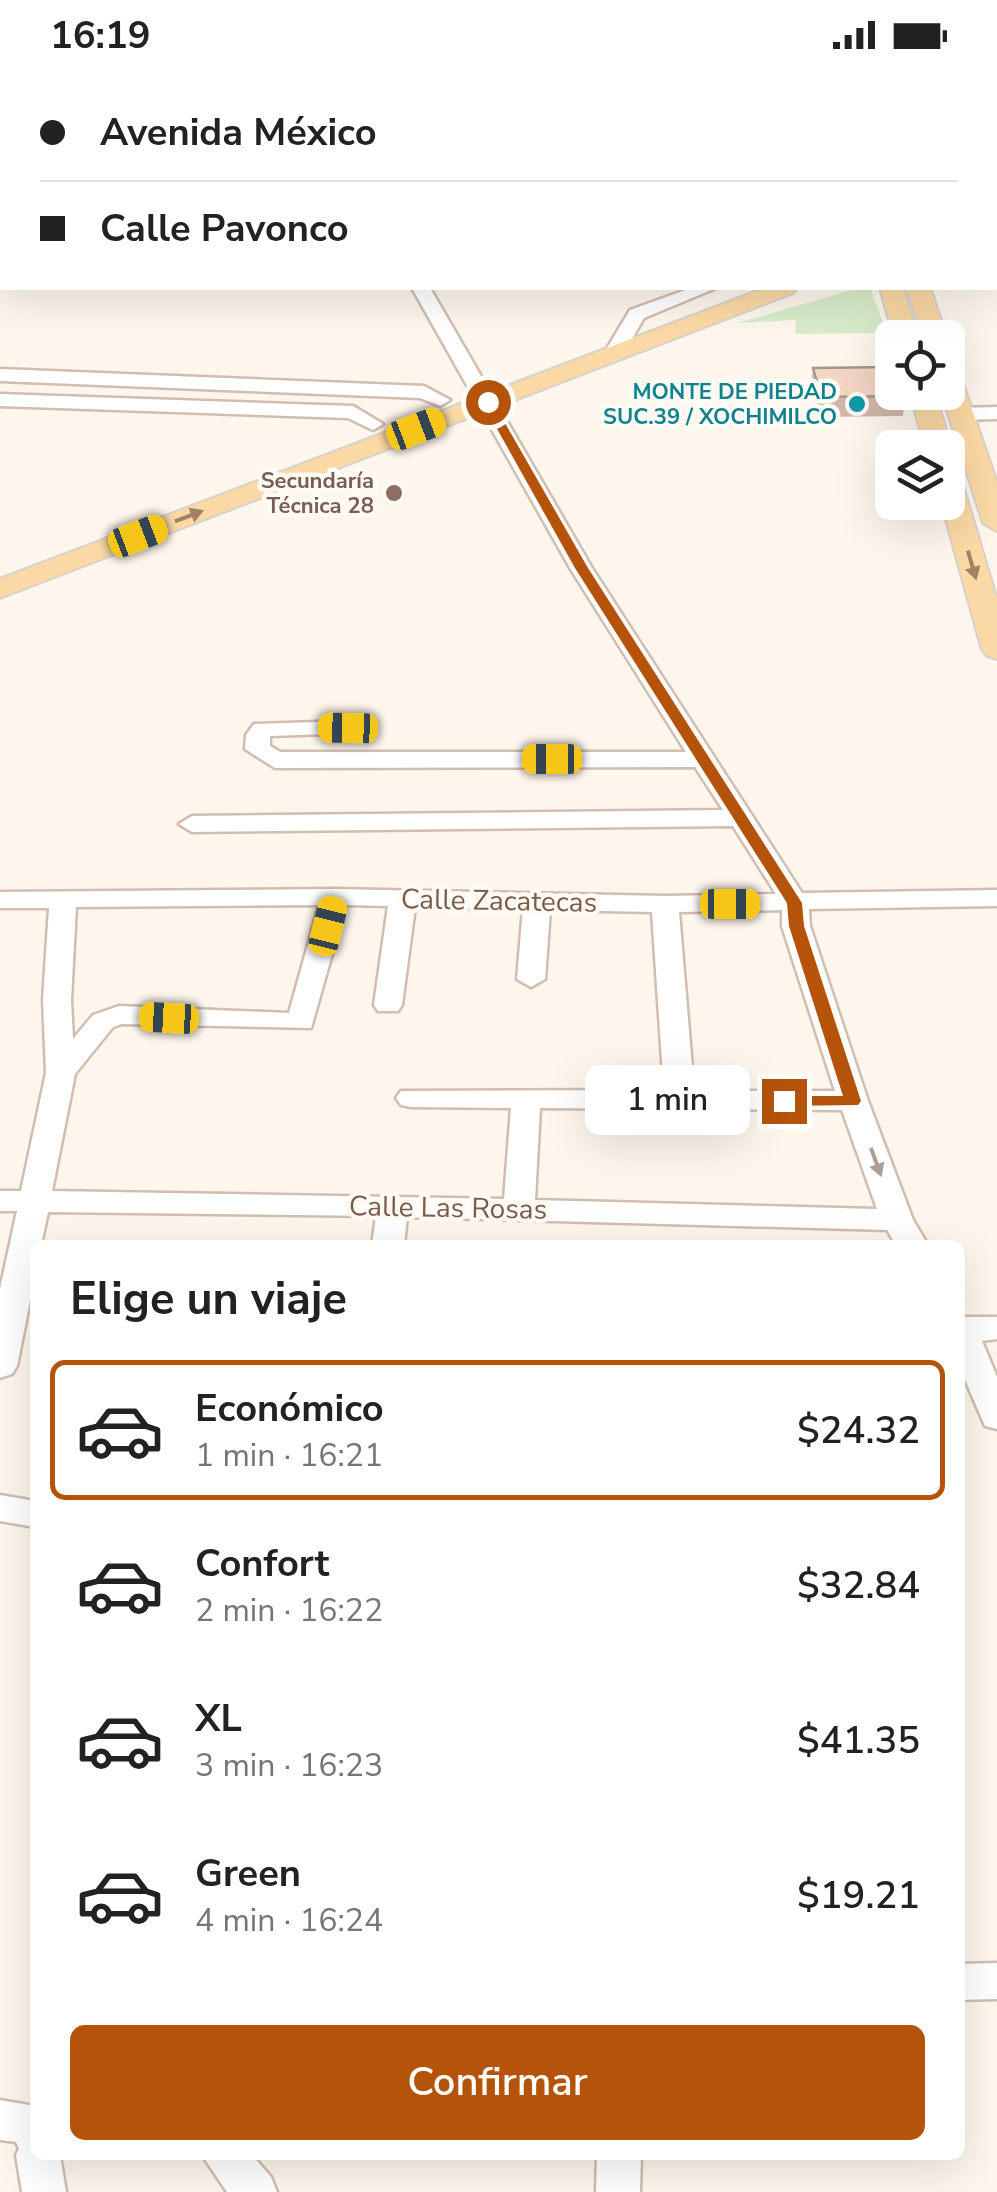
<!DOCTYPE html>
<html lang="es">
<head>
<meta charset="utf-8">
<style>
  body { margin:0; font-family:"Nunito Sans",sans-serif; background:#f6f6f6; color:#222; height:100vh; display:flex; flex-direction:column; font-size:38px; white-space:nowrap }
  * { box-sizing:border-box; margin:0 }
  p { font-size:32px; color:#767676 }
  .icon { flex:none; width:55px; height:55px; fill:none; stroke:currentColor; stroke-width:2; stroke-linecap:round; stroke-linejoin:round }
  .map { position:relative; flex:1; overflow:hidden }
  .drawer { position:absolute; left:30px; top:1170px; width:935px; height:920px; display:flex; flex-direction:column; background:#fff; border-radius:15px; box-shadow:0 10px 40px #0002 }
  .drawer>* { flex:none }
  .top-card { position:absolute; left:0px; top:0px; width:998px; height:220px; box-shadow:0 10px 40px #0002; display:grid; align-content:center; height:220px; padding:0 40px; background:#fff }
  .tools { position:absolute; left:875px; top:250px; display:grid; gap:20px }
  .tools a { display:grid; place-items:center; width:90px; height:90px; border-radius:15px; background:#fff; box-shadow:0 10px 40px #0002; font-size:50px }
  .end { position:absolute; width:45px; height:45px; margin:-22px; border:12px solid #b45309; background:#fff; box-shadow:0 0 0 5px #fff }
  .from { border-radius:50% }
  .bubble { position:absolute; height:70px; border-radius:15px; background:#fff; box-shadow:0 10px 40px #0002; font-size:32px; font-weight:600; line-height:70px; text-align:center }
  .car { position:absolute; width:30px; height:60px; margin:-30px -15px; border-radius:12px; box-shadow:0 0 8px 2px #0007; background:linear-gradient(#f5c518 24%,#345 0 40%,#f5c518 0 76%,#345 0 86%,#f5c518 0) }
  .top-card b { display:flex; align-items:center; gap:35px; height:95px; font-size:38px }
  .top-card b+b { border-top:2px solid #e0e0e0 }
  .top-card i { width:25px; height:25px; background:#222 }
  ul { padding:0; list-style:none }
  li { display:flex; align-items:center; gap:30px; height:140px; margin:0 20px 15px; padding:0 20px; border:5px solid transparent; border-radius:15px }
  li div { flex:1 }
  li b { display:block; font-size:38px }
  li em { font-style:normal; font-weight:600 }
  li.active { border-color:#b45309 }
  li>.icon { width:90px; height:90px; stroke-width:1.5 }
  h2 { padding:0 40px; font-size:45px; line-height:120px }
  .primary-button { display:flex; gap:20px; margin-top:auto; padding:20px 40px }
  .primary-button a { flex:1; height:115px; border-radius:15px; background:#b45309; color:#fff; font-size:40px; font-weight:600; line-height:115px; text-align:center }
  .status { display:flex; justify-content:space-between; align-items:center; height:70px; padding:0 50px; background:#fff; direction:ltr }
  .status svg { height:28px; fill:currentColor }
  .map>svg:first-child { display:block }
</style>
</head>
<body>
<div class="status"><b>16:19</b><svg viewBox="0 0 49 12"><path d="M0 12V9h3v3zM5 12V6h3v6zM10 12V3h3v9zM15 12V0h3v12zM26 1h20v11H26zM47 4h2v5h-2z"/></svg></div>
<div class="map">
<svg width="997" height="2122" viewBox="0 0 997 2122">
  <rect width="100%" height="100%" fill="#fdf6ec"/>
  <path fill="#d8ecc9" d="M 859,218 L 870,218 L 887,263 L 795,264 L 796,250 L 738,253 Z"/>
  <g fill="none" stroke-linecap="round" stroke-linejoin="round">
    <defs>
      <path id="minor" d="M 291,0 L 307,0 L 308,2 L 292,2 Z
        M 709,0 L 725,0 L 725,2 L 709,2 Z
        M 0,52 L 2,52 L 2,62 L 0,62 Z
        M 412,218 L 430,218 L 592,498 L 802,823 L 997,820 L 997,836 L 809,839 L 810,856 L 868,1031 L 913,1150 L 928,1175 L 896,1175 L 887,1160 L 407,1147 L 404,1175 L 372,1175 L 376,1146 L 48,1142 L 41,1175 L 35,1175 L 35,1205 L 17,1296 L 12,1304 L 0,1308 L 0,1219 L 17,1141 L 0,1141 L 0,1121 L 21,1121 L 46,1003 L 43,930 L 49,838 L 0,838 L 0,822 L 335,819 L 665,826 L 776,824 L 733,756 L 192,762 L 179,754 L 192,746 L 723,740 L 695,697 L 275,698 L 245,679 L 246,665 L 254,654 L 348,651 L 357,653 L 360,658 L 357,663 L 270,666 L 270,676 L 280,682 L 686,682 L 570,498 ZM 319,835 L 289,943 L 119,936 L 93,945 L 73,969 L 71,930 L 76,837 ZM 346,835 L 388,836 L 374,935 L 378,941 L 398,941 L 402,935 L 415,837 L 523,839 L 517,909 L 531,917 L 545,909 L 550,840 L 652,842 L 664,1020 L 401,1021 L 396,1028 L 401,1035 L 411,1037 L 511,1038 L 504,1129 L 52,1121 L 75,1004 L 113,957 L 122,954 L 311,958 ZM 782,840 L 782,856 L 835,1021 L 694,1021 L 679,842 ZM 540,1038 L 842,1040 L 877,1139 L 535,1130 Z
        M 691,218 L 716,218 L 644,248 L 623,284 L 609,284 L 606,280 L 630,240 Z
        M 0,299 L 424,316 L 450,330 L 440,336 L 420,328 L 0,311 Z
        M 0,324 L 353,336 L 383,354 L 373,360 L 348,348 L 0,336 Z
        M 997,337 L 997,349 L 960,350 L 950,344 L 960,338 Z
        M 960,1247 L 997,1247 L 997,1269 L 982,1271 L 997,1307 L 997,1359 L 985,1356 L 960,1298 Z
        M 0,1425 L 35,1431 L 35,1457 L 0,1451 Z
        M 997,1893 L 997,1929 L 960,1930 L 960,1894 Z
        M 0,2030 L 35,2036 L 35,2085 L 60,2085 L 66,2122 L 22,2122 L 16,2085 L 19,2079 L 16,2072 L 0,2070 Z
        M 202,2085 L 252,2085 L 271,2107 L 277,2122 L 227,2122 Z
        M 597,2085 L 641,2085 L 640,2122 L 596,2122 Z"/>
      <path id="major" d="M 815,0 L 835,0 L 836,2 L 816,2 Z
        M 2,111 L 2,127 L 0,128 L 0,112 Z
        M 997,112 L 997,126 L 995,127 L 995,113 Z
        M 997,141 L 997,155 L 995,156 L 995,142 Z
        M 2,163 L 2,178 L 0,179 L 0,164 Z
        M 765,218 L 797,218 L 793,223 L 0,528 L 0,509 Z
        M 880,218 L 903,218 L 918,268 L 894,268 Z
        M 907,218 L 930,218 L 947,268 L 923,268 Z
        M 948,298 L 960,305 L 997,413 L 997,461 L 983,453 L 941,322 L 948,322 Z
        M 910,322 L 935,322 L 951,378 L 948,383 L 948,378 L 925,378 Z
        M 948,401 L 961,409 L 997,530 L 997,589 L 987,586 L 982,580 L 941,432 L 948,432 Z"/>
    </defs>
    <use href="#minor" stroke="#d1beb0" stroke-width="5"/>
    <use href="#major" stroke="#dad1cd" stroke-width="4"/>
    <use href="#minor" fill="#fff" fill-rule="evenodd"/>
    <use href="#major" fill="#fbd9a5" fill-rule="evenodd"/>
  </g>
  <path fill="#d1b7a8" d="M 980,0 L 997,0 L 997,100 L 995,100 L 995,2 L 979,2 Z
    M 813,298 L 905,326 L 903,346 L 819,347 L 811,317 Z"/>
  <path fill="#f3d5c3" stroke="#aa9588" stroke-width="2.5" d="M 984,0 L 997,0 L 997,82 L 995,82 L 995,2 L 985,2 Z
    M 892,297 L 892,322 L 904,322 L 905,326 L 821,327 L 813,298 Z"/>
  <defs><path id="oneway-solid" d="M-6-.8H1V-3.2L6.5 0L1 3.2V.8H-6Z" transform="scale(2.5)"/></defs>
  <g fill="#a18267">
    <use href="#oneway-solid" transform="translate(189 446) rotate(-21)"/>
    <use href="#oneway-solid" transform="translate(972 495) rotate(74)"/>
  </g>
  <use fill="#af9d94" href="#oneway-solid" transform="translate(876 1092) rotate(70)"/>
  <path fill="#b45309" d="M 488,328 L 493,332 L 588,498 L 802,833 L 804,856 L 861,1031 L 858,1035 L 784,1036 L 775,1031 L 784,1026 L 843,1026 L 789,856 L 787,833 L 575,498 L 482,332 Z"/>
  <circle fill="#0f9aa8" stroke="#fffaf3" stroke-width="4" cx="857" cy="334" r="10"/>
  <circle fill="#8d6e63" stroke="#fffaf3" stroke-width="4" cx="394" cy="423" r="10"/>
  <g text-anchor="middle" stroke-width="9" stroke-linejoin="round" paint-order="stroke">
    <g font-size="22" font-weight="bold" fill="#0d838f" stroke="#fffaf3" text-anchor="end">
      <text x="837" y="329">MONTE DE PIEDAD<tspan x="837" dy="25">SUC.39 / XOCHIMILCO</tspan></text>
    </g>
    <g font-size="22" font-weight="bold" fill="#785e54" stroke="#fffaf3" text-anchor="end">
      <text x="374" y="418">Secundaría<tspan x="374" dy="25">Técnica 28</tspan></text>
    </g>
    <g font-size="28" fill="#7a5c4d" stroke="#fffaf3">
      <text transform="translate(499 830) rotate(1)" y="10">Calle Zacatecas</text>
      <text transform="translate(448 1137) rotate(1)" y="10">Calle Las Rosas</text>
    </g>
  </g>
</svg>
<div class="tools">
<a><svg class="icon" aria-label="locate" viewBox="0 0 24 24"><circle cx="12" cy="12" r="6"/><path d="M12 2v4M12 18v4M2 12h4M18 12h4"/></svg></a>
<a><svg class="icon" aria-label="layers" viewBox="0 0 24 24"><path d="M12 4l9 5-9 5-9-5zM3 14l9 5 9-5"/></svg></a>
</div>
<i class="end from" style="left:488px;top:332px"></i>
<i class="end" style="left:784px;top:1031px"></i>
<div class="bubble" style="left:585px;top:995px;width:165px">1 min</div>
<i class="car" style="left:416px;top:359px;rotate:69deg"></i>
<i class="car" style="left:138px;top:466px;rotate:69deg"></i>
<i class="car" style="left:348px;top:658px;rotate:271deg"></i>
<i class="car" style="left:552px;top:689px;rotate:270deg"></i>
<i class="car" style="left:730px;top:834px;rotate:90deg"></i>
<i class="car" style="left:328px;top:856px;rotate:14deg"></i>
<i class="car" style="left:169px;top:948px;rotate:273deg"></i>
<div class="top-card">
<b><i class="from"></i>Avenida México</b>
<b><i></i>Calle Pavonco</b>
</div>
<section class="drawer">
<h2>Elige un viaje</h2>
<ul>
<li class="active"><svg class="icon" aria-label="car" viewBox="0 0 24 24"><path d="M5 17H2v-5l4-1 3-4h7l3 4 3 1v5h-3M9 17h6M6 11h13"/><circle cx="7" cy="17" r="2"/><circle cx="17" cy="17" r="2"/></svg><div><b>Económico</b><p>1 min · 16:21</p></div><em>$24.32</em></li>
<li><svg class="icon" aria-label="car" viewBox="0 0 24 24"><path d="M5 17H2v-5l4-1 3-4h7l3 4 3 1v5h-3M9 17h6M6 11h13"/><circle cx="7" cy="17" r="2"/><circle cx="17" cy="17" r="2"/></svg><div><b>Confort</b><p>2 min · 16:22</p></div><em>$32.84</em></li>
<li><svg class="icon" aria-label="car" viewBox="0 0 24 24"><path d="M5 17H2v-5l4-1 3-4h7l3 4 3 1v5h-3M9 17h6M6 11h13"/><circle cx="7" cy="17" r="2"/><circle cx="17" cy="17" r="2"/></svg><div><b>XL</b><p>3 min · 16:23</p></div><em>$41.35</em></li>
<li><svg class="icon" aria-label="car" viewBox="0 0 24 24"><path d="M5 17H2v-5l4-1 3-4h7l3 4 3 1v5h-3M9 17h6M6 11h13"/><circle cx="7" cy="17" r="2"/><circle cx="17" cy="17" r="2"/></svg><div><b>Green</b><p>4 min · 16:24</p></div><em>$19.21</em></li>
</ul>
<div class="primary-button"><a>Confirmar</a></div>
</section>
</div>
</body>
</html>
